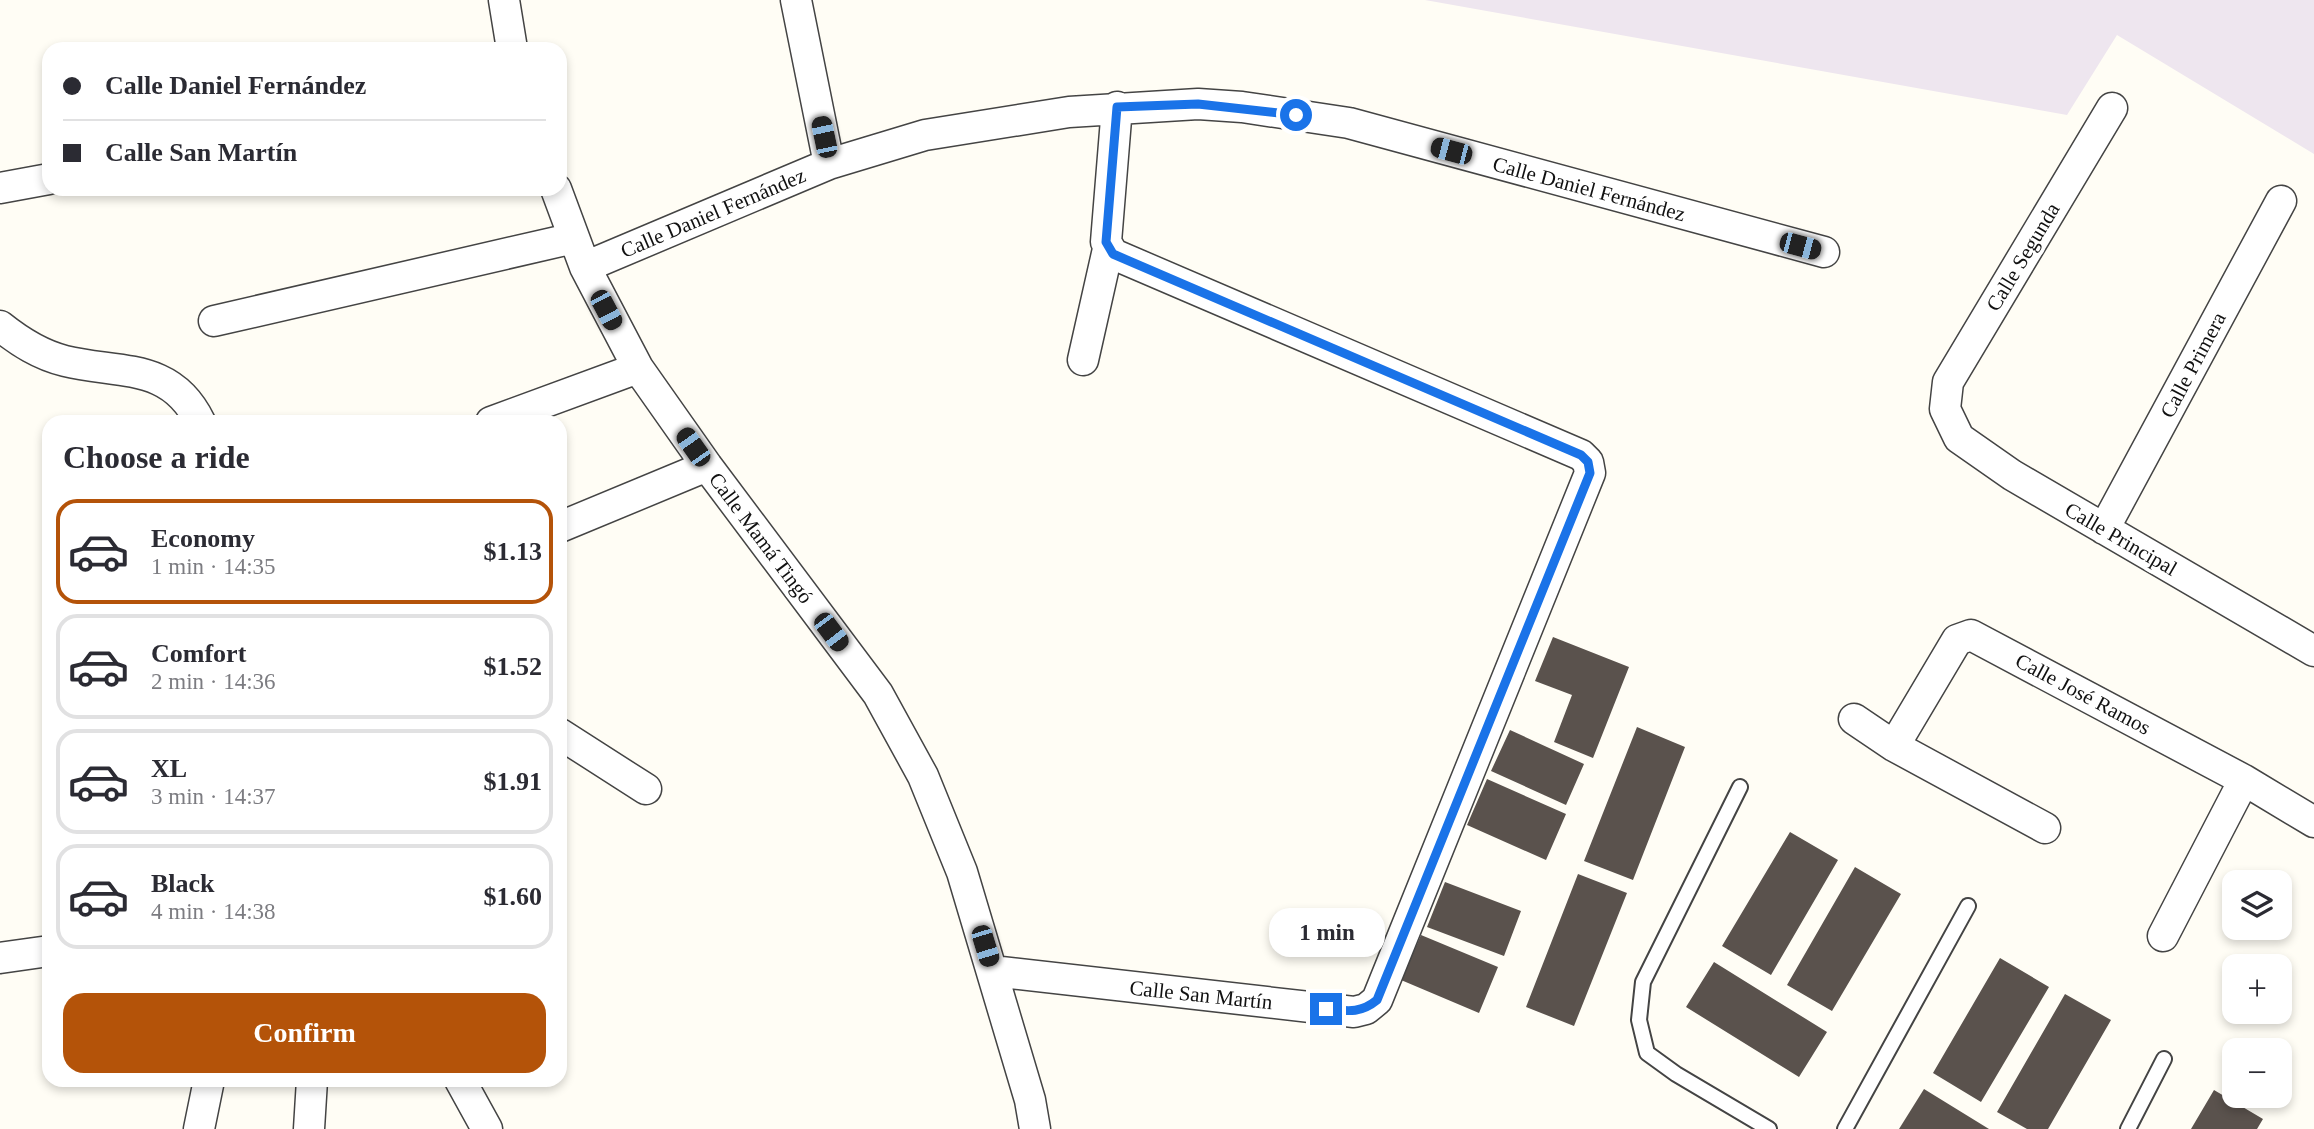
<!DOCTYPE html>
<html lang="en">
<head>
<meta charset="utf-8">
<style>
  body { margin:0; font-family:"Times New Roman",serif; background:#f2f2f3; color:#2b2b33; height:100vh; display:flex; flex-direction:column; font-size:26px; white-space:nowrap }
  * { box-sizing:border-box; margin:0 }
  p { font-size:23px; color:#7c7c81 }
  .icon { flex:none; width:38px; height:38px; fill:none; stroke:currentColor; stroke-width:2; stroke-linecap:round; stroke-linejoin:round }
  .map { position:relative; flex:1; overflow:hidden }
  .sheet { position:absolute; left:42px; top:415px; width:525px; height:672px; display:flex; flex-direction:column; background:#fff; border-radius:21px; box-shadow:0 4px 10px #0003 }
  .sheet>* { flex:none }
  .guide { position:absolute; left:42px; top:42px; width:525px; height:154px; border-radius:21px; box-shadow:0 4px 10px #0003; display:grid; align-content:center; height:154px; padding:0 21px; background:#fff }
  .controls { position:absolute; left:2222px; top:870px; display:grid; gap:14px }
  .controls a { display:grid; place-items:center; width:70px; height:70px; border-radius:14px; background:#fff; box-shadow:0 4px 10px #0003; font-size:35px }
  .end { position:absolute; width:32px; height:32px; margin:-16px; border:9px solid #1a73e8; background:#fff; box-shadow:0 0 0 4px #fff }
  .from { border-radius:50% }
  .bubble { position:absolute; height:49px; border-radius:21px; background:#fff; box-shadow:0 4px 10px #0003; font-size:23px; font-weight:800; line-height:49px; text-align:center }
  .car { position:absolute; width:21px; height:42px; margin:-21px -10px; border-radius:9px; box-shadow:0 0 5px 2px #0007; background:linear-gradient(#222 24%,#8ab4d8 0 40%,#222 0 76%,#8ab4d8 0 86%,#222 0) }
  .guide b { display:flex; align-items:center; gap:24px; height:66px; font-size:26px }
  .guide b+b { border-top:2px solid #e1e1e2 }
  .guide i { width:18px; height:18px; background:#2b2b33 }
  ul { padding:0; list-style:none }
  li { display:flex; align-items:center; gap:21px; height:105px; margin:0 14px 10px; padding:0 7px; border:4px solid #e1e1e2; border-radius:21px }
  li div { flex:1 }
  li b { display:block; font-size:26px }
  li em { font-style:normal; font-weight:800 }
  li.on { border-color:#b45309 }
  li>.icon { width:63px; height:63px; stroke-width:1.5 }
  h2 { padding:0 21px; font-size:32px; line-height:84px }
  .button { display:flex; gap:14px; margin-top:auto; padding:14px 21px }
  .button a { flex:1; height:80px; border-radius:21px; background:#b45309; color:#fff; font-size:28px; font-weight:800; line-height:80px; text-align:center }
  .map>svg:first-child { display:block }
</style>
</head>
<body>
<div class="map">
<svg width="2314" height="1129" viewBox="0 0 2314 1129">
  <rect width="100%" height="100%" fill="#fffdf5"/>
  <path fill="#eee6ef" d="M 1425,0 L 2314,0 L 2314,154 L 2117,35 L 2067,115 Z"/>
  <path fill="#5a524d" d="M 1553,637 L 1629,667 L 1593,758 L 1554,742 L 1572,695 L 1535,681 Z
    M 1637,727 L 1685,747 L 1633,880 L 1584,861 Z
    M 1510,730 L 1584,764 L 1566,805 L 1491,771 Z
    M 1487,779 L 1566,814 L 1546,860 L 1467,825 Z
    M 1790,832 L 1838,860 L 1771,975 L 1722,946 Z
    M 1855,867 L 1901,894 L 1832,1011 L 1787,985 Z
    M 1578,874 L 1627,893 L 1574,1026 L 1526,1007 Z
    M 1445,882 L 1521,911 L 1504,956 L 1427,927 Z
    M 1421,935 L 1498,967 L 1479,1013 L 1401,980 Z
    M 2000,958 L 2049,987 L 1981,1102 L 1933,1073 Z
    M 1714,962 L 1827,1032 L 1799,1077 L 1686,1007 Z
    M 2065,994 L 2111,1020 L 2048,1129 L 2027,1129 L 1997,1112 Z
    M 1924,1089 L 1989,1129 L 1899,1129 Z
    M 2214,1090 L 2263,1119 L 2257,1129 L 2191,1129 Z"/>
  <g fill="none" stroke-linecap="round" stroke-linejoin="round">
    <defs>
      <path id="lane" d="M 1740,787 L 1643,982 L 1639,1020 L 1647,1053 L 1676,1074 L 1769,1129
        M 1845,1129 L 1968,906
        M 2128,1129 L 2164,1059"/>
      <path id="street" d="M 504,0 L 512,49
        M 796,0 L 829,164
        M 2112,108 L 1948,382 L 1945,409 L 1959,438 L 2012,475 L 2314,651
        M 0,188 L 49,179
        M 556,189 L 585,267 L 638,368 L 707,466 L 878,694 L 923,776 L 962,872 L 1030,1100 L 1035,1129
        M 585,267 L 829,164 L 925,135 L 1069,112 L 1198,104 L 1242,107 L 1349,123 L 1824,252
        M 214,321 L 574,238
        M 0,326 C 20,342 40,355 65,361 C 119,374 171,362 200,422
        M 1083,360 L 1108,249
        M 491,422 L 638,368
        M 560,527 L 707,466
        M 2104,529 L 2281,201
        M 1854,719 L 1894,746 L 2045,828
        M 560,734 L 646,789
        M 1894,746 L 1957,640 L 1971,635 L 2244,780 L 2314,822
        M 2163,936 L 2244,780
        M 0,958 L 49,951
        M 992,971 L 1354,1012 L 1366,1009 L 1377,1000 L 1590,473 L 1588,462 L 1581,455 L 1113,254 L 1106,242 L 1117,107
        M 460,1080 L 487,1129
        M 199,1129 L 209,1080
        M 309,1129 L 312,1080"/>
    </defs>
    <use href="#lane" stroke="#444" stroke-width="18"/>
    <use href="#street" stroke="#444" stroke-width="33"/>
    <use href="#lane" stroke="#fff" stroke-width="14"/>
    <use href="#street" stroke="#fff" stroke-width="30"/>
  </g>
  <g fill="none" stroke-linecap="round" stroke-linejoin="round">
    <path stroke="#1a73e8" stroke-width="9" d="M 1296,115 L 1198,104 L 1117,107 L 1106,242 L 1113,254 L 1581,455 L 1588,462 L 1590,473 L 1377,1000 C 1360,1014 1347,1011 1326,1009"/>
  </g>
  <g text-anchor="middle" stroke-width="7" stroke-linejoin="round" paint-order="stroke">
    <g font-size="21" fill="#111" stroke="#fff">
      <text transform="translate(1589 189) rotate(15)" y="7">Calle Daniel Fernández</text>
      <text transform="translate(713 213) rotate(-23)" y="7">Calle Daniel Fernández</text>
      <text transform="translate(2023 257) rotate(-59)" y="7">Calle Segunda</text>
      <text transform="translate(2193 365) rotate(-62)" y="7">Calle Primera</text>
      <text transform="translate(761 538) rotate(53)" y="7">Calle Mamá Tingó</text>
      <text transform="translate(2121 539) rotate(30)" y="7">Calle Principal</text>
      <text transform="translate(2083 694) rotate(28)" y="7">Calle José Ramos</text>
      <text transform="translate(1201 995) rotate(6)" y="7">Calle San Martín</text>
    </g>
  </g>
</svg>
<div class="controls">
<a><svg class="icon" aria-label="layers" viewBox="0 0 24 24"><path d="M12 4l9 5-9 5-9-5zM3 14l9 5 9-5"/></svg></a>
<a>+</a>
<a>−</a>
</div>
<i class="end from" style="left:1296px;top:115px"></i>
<i class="end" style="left:1326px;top:1009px"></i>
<div class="bubble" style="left:1269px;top:908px;width:116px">1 min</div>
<i class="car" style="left:824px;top:137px;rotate:348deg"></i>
<i class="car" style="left:1451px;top:151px;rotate:285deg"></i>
<i class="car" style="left:1800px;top:246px;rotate:105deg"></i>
<i class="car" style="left:606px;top:310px;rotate:152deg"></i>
<i class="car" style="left:693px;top:447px;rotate:325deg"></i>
<i class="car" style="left:831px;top:632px;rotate:143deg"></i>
<i class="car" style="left:985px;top:946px;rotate:163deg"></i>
<div class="guide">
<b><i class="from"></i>Calle Daniel Fernández</b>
<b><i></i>Calle San Martín</b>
</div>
<section class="sheet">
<h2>Choose a ride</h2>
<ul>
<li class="on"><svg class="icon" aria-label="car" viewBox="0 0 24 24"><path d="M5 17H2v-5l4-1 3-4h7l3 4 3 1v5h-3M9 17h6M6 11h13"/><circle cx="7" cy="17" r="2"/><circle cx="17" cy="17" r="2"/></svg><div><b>Economy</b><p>1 min · 14:35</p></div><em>$1.13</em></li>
<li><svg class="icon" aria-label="car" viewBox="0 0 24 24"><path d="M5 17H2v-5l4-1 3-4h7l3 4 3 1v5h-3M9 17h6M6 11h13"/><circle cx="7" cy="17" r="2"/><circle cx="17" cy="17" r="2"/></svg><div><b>Comfort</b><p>2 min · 14:36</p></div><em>$1.52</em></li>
<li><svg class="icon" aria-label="car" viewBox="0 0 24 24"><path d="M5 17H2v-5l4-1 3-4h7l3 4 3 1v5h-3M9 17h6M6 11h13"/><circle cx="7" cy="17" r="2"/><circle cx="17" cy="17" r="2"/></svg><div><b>XL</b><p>3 min · 14:37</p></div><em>$1.91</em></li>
<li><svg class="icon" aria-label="car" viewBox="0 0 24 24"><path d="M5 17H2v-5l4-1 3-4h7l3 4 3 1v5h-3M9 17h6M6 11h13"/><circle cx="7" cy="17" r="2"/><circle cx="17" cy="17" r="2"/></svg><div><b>Black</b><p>4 min · 14:38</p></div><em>$1.60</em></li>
</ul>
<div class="button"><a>Confirm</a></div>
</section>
</div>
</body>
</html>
